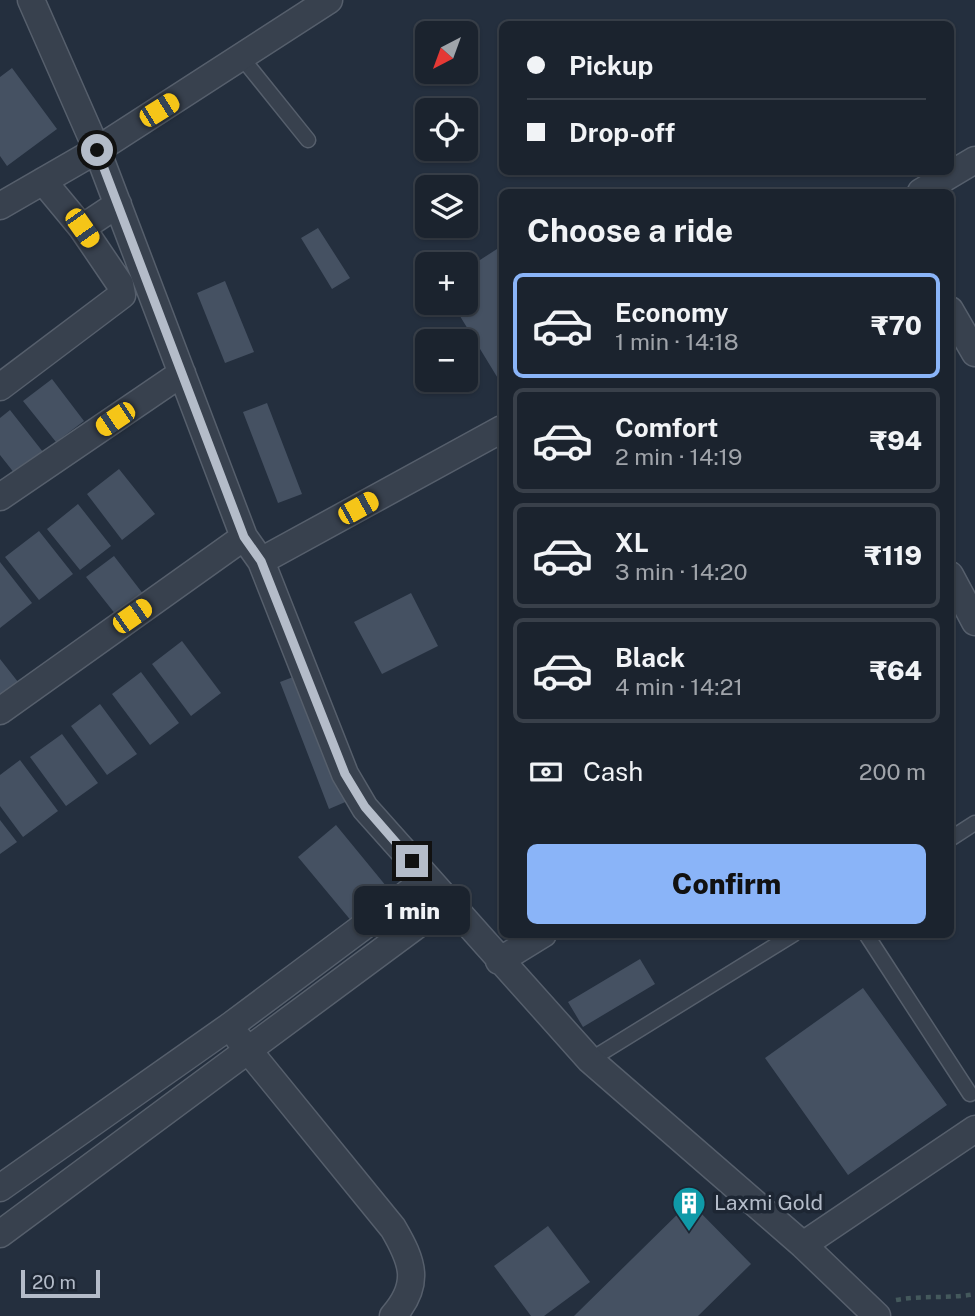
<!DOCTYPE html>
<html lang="en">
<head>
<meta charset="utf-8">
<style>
  body { margin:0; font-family:"Public Sans",sans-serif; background:#282f3a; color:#f1f3f6; height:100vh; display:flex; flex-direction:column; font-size:26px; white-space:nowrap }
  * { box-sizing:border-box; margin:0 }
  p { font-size:23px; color:#a0a4aa }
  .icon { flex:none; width:38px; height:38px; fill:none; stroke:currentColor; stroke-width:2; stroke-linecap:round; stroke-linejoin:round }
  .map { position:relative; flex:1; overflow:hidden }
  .panel { position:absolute; left:499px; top:189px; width:455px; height:749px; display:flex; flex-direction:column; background:#1b232e; border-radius:10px; box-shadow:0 2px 5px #0004,0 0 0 2px #39404a }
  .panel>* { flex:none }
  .hud { position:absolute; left:499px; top:21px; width:455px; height:154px; border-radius:10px; box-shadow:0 2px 5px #0004,0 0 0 2px #39404a; display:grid; align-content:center; height:154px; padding:0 28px; background:#1b232e }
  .needle { width:46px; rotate:221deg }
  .controls { position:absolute; left:415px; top:21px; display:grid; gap:14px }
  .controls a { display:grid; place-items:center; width:63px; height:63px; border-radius:10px; background:#1b232e; box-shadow:0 2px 5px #0004,0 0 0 2px #39404a; font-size:35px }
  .scale { position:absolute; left:21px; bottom:18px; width:79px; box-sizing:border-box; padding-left:7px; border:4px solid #b4bcc9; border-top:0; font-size:19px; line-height:24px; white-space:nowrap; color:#b4bcc9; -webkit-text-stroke:5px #1d2633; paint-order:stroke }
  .end { position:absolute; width:32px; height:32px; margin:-16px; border:9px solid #b4bcc9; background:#111; box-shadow:0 0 0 4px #111 }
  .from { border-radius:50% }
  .bubble { position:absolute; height:49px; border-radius:10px; background:#1b232e; box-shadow:0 2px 5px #0004,0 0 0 2px #39404a; font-size:23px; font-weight:800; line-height:49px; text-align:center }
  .car { position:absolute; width:21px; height:42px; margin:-21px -10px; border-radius:9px; box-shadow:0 0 5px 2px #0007; background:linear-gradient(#f5c518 24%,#345 0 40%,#f5c518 0 76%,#345 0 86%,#f5c518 0) }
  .hud b { display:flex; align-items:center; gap:24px; height:66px; font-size:26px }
  .hud b+b { border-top:2px solid #39404a }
  .hud i { width:18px; height:18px; background:#f1f3f6 }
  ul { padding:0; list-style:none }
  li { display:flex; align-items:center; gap:21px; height:105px; margin:0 14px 10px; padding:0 14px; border:4px solid #39404a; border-radius:10px }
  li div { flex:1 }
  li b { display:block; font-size:26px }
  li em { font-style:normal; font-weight:800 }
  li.on { border-color:#8ab4f8 }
  li>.icon { width:63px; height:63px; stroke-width:1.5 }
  h2 { padding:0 28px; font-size:32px; line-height:84px }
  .pay { display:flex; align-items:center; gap:18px; height:77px; padding:0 28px; font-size:26px }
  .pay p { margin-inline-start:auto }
  .action { display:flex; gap:14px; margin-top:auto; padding:14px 28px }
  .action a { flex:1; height:80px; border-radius:10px; background:#8ab4f8; color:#111; font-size:28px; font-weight:800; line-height:80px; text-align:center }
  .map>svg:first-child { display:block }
</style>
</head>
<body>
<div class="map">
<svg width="975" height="1316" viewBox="0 0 975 1316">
  <rect width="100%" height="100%" fill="#242f3e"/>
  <path fill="#455162" d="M 12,68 L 57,129 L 7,166 L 0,156 L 0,77 Z
    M 318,228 L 350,278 L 332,289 L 301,238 Z
    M 497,249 L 502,258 L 502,385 L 452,303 L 466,303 L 466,269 Z
    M 225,281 L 254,352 L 225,363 L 197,293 Z
    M 52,379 L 84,421 L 56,442 L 23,401 Z
    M 267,403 L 302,494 L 278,503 L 243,412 Z
    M 10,410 L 43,452 L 15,474 L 0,455 L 0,418 Z
    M 119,469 L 155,514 L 122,540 L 87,494 Z
    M 78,504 L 111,546 L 80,570 L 47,529 Z
    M 39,531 L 73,574 L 39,600 L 5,557 Z
    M 114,556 L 147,599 L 120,620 L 86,577 Z
    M 0,562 L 32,603 L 0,628 Z
    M 411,593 L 438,646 L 382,674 L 354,622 Z
    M 182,641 L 221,693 L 191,716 L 152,664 Z
    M 0,659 L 22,687 L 0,704 Z
    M 141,672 L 179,723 L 150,745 L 112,694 Z
    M 301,674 L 350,800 L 329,809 L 280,682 Z
    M 100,704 L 137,754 L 107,775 L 71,726 Z
    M 62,734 L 98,783 L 66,806 L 30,757 Z
    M 20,760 L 58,811 L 23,837 L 0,806 L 0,775 Z
    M 0,820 L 17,842 L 0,854 Z
    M 336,825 L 391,892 L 353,923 L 298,857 Z
    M 640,959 L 655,984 L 583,1027 L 568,1002 Z
    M 863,988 L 947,1105 L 848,1175 L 765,1058 Z
    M 690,1202 L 751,1264 L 698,1316 L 574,1316 Z
    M 548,1226 L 590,1282 L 544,1316 L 531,1316 L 494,1266 Z"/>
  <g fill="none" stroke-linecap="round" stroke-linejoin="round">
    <defs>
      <path id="lane" d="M 242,58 L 308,140
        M 950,839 L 975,823
        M 866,934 L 970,1094
        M 590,1060 L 794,934"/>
      <path id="street" d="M 31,0 L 97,150 L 244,537 L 261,561 L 345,774 L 365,808 L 590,1060 L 803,1245 L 877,1316
        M 43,181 L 82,228
        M 921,192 L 975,160
        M 0,206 L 97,150 L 329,0
        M 950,310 L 975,353
        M 0,387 L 122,295 L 120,284 L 82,228 L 118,204
        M 0,497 L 182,373
        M 261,561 L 502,429
        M 950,575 L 975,622
        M 0,711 L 244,537
        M 499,961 L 543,934
        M 239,1039 L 393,1228 C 413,1262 421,1284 393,1316
        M 0,1188 L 230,1026 L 427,879
        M 0,1234 L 448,902
        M 803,1245 L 975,1129"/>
    </defs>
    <use href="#lane" stroke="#565f6c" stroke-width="17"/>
    <use href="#street" stroke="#565f6c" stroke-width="29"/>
    <path stroke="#44595c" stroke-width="4.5" stroke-dasharray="5 5" stroke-linecap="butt" d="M 896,1300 C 922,1295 949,1299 975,1294"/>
    <use href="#lane" stroke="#38414e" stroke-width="14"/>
    <use href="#street" stroke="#38414e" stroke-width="26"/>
  </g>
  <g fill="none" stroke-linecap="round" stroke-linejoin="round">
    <path stroke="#b4bcc9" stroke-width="9" d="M 97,150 L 244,537 L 261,561 L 345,774 L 365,807 L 412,861"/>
  </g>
  <defs>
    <symbol id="building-pin" viewBox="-11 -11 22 30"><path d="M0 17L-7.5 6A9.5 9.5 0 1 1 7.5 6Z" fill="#0f9aa8" stroke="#1d2633"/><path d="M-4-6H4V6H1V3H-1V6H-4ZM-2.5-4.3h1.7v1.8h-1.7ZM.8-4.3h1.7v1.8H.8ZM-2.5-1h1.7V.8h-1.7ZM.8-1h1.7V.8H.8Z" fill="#fff"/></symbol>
  </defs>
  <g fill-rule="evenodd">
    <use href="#building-pin" x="670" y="1184" width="38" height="52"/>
  </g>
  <g text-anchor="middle" stroke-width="7" stroke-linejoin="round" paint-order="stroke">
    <g font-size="21" fill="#b4bcc9" stroke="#1d2633" text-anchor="start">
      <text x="714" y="1210">Laxmi Gold</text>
    </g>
  </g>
</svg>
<div class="controls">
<a><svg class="needle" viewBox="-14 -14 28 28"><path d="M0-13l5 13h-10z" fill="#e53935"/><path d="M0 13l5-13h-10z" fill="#a0a4aa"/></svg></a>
<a><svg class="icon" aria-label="locate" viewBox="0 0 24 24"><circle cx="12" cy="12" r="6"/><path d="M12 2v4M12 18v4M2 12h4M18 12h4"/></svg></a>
<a><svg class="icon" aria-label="layers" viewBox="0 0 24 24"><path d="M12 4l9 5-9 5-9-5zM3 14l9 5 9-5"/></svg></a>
<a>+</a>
<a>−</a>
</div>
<div class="scale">20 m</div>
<i class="end from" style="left:97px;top:150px"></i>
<i class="end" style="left:412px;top:861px"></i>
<div class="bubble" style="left:354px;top:886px;width:116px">1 min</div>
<i class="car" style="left:159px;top:110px;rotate:58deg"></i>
<i class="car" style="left:82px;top:228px;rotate:145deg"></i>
<i class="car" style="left:115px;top:419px;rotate:236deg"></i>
<i class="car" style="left:358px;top:508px;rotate:61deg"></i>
<i class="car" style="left:132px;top:616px;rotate:55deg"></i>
<div class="hud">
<b><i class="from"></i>Pickup</b>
<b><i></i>Drop-off</b>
</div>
<section class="panel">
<h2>Choose a ride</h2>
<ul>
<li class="on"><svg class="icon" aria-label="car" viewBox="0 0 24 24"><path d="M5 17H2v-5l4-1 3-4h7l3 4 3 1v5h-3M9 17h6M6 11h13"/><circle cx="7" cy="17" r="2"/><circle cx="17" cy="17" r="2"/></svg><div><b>Economy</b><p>1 min · 14:18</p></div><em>₹70</em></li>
<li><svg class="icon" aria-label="car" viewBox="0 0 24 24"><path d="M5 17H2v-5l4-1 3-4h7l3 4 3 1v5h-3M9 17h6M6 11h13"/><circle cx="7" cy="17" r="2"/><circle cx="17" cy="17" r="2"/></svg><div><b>Comfort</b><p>2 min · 14:19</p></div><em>₹94</em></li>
<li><svg class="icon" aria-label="car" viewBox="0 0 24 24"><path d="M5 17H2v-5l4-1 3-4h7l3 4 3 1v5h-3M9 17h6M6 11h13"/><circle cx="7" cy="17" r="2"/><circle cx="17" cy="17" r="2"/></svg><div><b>XL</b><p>3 min · 14:20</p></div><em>₹119</em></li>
<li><svg class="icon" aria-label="car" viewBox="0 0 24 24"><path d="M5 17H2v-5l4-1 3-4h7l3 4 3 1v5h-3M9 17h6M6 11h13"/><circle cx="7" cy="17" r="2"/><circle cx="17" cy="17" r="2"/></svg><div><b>Black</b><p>4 min · 14:21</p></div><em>₹64</em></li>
</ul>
<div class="pay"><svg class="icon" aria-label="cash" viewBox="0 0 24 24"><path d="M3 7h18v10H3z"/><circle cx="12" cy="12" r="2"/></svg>Cash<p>200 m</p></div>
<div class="action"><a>Confirm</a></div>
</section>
</div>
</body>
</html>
